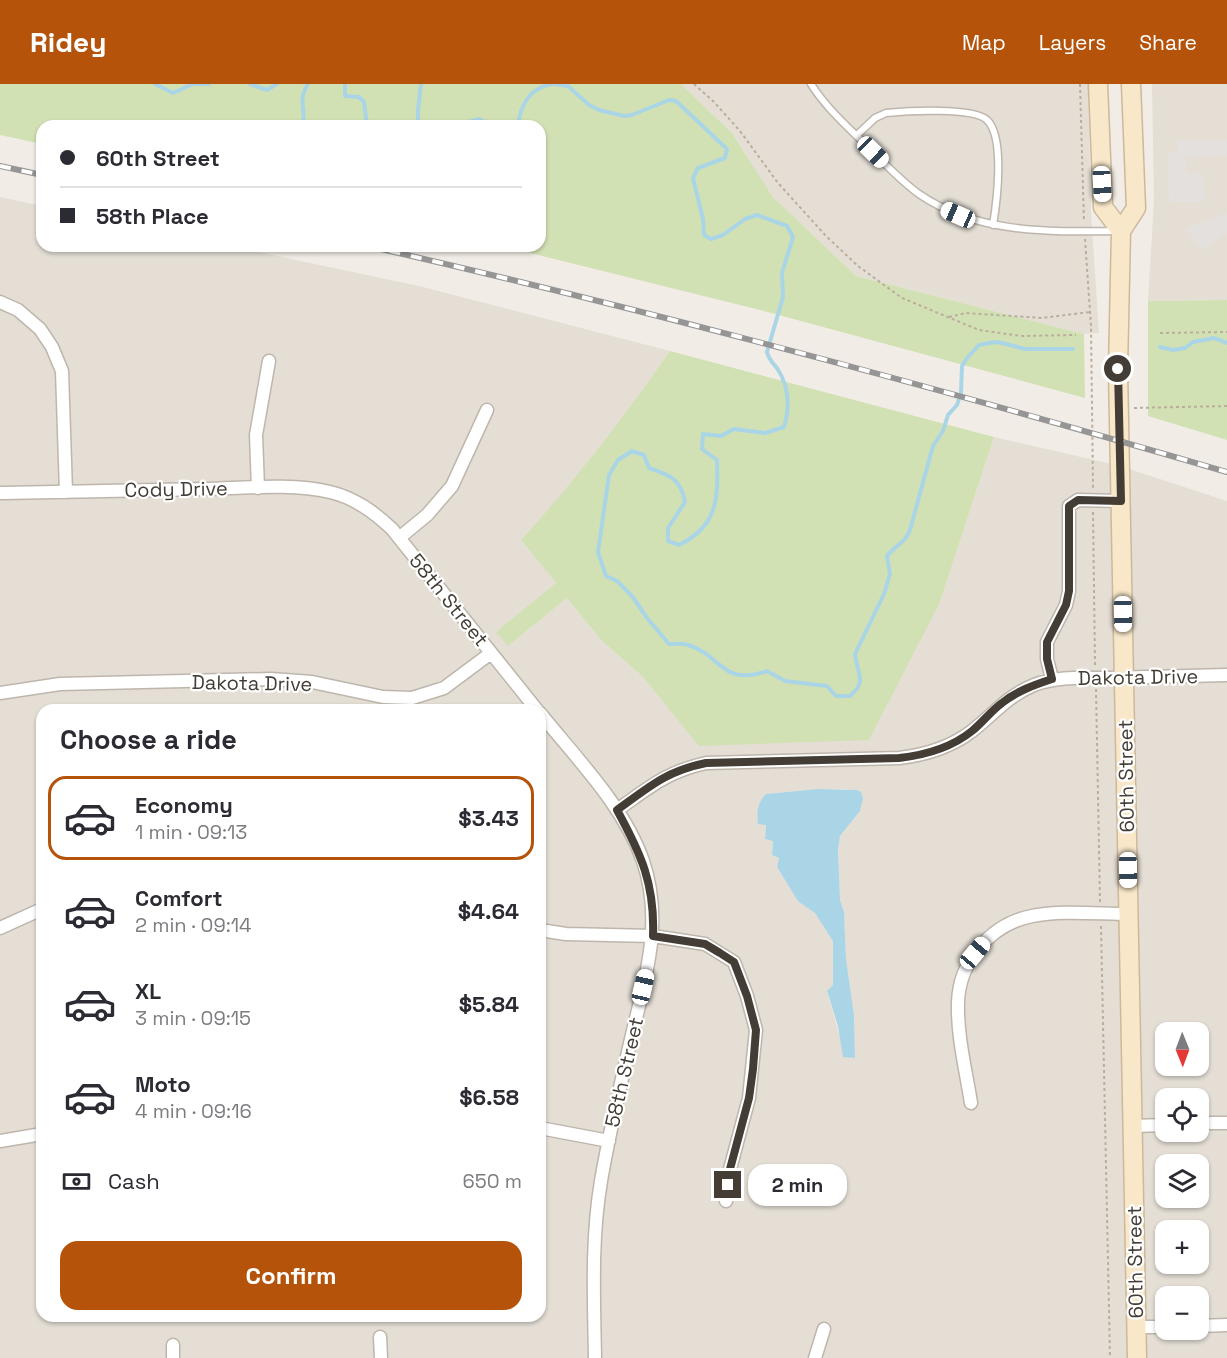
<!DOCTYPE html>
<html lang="en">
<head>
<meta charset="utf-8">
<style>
  body { margin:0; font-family:"Space Grotesk",sans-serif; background:#f7f7f7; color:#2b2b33; height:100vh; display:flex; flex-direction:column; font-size:22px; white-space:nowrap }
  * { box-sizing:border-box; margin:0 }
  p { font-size:20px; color:#7c7c81 }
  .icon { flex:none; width:33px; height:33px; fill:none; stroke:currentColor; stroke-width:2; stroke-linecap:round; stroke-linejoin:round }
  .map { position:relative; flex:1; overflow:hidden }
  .side { position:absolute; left:36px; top:620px; width:510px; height:618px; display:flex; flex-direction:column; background:#fff; border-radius:18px; box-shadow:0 2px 4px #0004 }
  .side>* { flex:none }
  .banner { position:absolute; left:36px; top:36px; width:510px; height:132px; border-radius:18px; box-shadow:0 2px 4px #0004; display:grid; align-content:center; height:132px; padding:0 24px; background:#fff }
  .needle { width:39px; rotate:179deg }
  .controls { position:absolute; left:1155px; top:938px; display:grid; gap:12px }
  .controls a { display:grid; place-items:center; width:54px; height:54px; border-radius:12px; background:#fff; box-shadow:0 2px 4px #0004; font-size:30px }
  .end { position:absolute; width:27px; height:27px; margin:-14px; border:8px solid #433d36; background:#fff; box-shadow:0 0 0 3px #fff }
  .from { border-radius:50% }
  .bubble { position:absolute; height:42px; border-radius:18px; background:#fff; box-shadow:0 2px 4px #0004; font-size:20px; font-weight:700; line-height:42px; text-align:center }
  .car { position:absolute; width:18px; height:36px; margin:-18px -9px; border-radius:8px; box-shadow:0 0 4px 2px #0007; background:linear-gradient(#fff 24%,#345 0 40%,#fff 0 76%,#345 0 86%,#fff 0) }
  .banner b { display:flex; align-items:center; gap:21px; height:57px; font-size:22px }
  .banner b+b { border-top:2px solid #e1e1e2 }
  .banner i { width:15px; height:15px; background:#2b2b33 }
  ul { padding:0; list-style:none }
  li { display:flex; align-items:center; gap:18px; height:84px; margin:0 12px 9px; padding:0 12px; border:3px solid transparent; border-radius:18px }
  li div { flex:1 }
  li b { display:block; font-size:22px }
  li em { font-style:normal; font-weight:700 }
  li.selected { border-color:#b45309 }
  li>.icon { width:54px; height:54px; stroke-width:1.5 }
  h2 { padding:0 24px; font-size:27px; line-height:72px }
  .pay { display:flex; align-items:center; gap:15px; height:66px; padding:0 24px; font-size:22px }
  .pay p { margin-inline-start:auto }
  .button { display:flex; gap:12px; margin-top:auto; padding:12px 24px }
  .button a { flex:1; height:69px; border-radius:18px; background:#b45309; color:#fff; font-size:24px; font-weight:700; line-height:69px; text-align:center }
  header { display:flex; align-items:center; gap:36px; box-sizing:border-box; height:84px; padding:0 30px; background:#b45309; color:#fff }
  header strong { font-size:28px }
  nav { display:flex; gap:33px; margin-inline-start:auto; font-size:21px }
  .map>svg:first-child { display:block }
</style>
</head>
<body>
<header>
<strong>Ridey</strong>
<nav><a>Map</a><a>Layers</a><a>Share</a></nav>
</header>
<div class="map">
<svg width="1227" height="1274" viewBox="0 0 1227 1274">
  <rect width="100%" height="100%" fill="#f1ede6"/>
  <path fill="#e4ded5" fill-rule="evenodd" d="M 681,0 L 1088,0 L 1091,128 L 1099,249 L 1084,250 L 856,192 L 773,113 L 732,49 Z
    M 1152,0 L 1227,0 L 1227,216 L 1148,217 L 1154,116 Z
    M 0,113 L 42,122 L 42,162 L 230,162 L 419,202 L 670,267 L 630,325 L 558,415 L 521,456 L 556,499 L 508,562 L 567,514 L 601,556 L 643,593 L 700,662 L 710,661 L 940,518 L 994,353 L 1120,382 L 1227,417 L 1227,1274 L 0,1274 ZM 42,626 L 540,626 L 540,1232 L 42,1232 ZM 818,705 L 848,705 L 860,727 L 840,752 L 838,765 L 840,816 L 844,828 L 846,875 L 854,931 L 855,974 L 841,956 L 827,908 L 833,901 L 833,857 L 815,828 L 787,799 L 777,783 L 779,774 L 772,771 L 773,756 L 765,755 L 767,710 ZM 1166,948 L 1198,948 L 1198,981 L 1166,981 ZM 1166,1014 L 1198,1014 L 1198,1047 L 1166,1047 ZM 1166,1080 L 1198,1080 L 1198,1113 L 1166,1113 ZM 1166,1146 L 1198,1146 L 1198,1179 L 1166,1179 ZM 1166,1212 L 1198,1212 L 1198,1245 L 1166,1245 Z"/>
  <path fill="#d2e1b4" d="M 0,0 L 681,0 L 732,49 L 773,113 L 856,192 L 1084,250 L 1085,314 L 760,226 L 502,162 L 540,162 L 540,42 L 42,42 L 42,60 L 0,51 Z
    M 1227,216 L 1227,356 L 1148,332 L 1148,217 Z
    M 670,267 L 994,353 L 940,518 L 869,656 L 699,662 L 643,593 L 601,556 L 567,514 L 508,562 L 496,548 L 556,499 L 521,456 C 575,397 624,333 670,267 Z"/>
  <path fill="#e3e0de" d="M 1178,56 L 1227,56 L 1227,72 L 1186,73 L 1186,89 L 1203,89 L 1204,118 L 1169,118 L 1168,69 L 1178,69 Z
    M 1227,130 L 1227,149 L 1201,166 L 1186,144 Z"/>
  <path fill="#a9d5e7" d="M 818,705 L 857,706 L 861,708 L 863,714 L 860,727 L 840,752 L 838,765 L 840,816 L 844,828 L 846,875 L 854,931 L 855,974 L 843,973 L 838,942 L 827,907 L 833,901 L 833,857 L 815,829 L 798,817 L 777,783 L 779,774 L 772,771 L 773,757 L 765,755 L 766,741 L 758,740 C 757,727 757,720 766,710 Z"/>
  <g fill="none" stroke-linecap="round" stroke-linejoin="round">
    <path stroke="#a9d5e7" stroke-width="4" d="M 155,0 L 173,9 L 193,0 L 209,0
      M 250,0 L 267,6 L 277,0
      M 345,0 L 345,12 L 359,13 L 364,18 L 367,42
      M 553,0 L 568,2 L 589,21 L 599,26 L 624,32 L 632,31 L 669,16 L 676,17 L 727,65 L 725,74 L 698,84 L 693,94 L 703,135 L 704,151 L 711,155 L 723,151 L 745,135 L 757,131 L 787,142 L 793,153 L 782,189 L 783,213 L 767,268 C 769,276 773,279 777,284 C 789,302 790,323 784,343 L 765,349 L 734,345 L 721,352 L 703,350 L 702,365 L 717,376 C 718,415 718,442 679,461 L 668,457 L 668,444 L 685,418 C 681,395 670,391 649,384 L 644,371 L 632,367 L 618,376 L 609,391 L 598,468 L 606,492 L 617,497 L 632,512 L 647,534 L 669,560 C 675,560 682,559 688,561 C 722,571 721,603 767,587 L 785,597 L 827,602 L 836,612 L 850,612 C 868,596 857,591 855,570 L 884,510 L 890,490 L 887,472 C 896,461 905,459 910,446 L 933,362 L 943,347 L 948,331 L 957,321 L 961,309 L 962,282 L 967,274 L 979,261 L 989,259 L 998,258 L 1025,265 L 1073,265
      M 302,42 C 308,26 296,18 308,0
      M 418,42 L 418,27 L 421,0
      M 456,42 L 479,35 L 486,39 L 487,42
      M 518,42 C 520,21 530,4 552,0
      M 1160,263 L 1173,266 L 1185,264 L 1193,258 L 1214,254 L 1227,259"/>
    <defs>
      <path id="service" d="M 811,0 C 826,24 849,44 869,64 C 885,80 901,97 919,110 C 977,150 1050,148 1117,147
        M 857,51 L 875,34 L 886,29 C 906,27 974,23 987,36 C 1005,53 997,117 993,141"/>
      <path id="minor" d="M 0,218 L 18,226 L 40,245 L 52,263 L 62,287 L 66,408
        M 258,404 L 256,351 L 269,277
        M 0,409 C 69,408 138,406 206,405 C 245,404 292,399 330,408 C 355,414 374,428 392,445 L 537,626
        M 399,454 L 427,431 L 452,402 L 487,326
        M 1052,595 L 1047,575 L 1047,558 L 1066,521 L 1069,507 L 1069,422 L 1078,416 L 1121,417
        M 0,609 L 60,600 L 271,595 L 312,598 L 383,613 L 412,614 L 444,604 L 491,569
        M 540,629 C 576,674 624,722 643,777 C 664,839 645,895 631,955 C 620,1003 609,1050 601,1097 C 591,1156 594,1215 595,1274
        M 617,726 C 650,703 666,688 706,679 L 899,674 C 925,671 950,664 972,647 C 994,630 1007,612 1034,601 C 1057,592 1083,594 1107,594 C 1147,593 1187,592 1227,591
        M 0,844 L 42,825
        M 540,846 L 566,850 L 653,852 L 705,860 L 734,878 L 747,912 L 756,946 L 749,1014 L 730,1085 L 726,1117
        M 971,1019 C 966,987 957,952 958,919 C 959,877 991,840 1032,832 C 1061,826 1099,830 1129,830
        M 1198,1039 L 1227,1039
        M 1133,1042 L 1166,1041
        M 540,1044 L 609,1057
        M 0,1057 L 42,1050
        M 1198,1242 L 1227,1241
        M 1137,1243 L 1166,1243
        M 380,1253 L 381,1274
        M 173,1261 L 173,1274
        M 815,1274 L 824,1245"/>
      <path id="secondary" d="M 1098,0 L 1103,123 L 1121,147
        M 1131,0 L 1136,124 L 1121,147 L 1118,285 L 1137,1274"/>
    </defs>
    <use href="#service" stroke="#beb6ad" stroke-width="9"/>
    <use href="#minor" stroke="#beb6ad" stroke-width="15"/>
    <use href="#secondary" stroke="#ccb99b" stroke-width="21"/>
    <path stroke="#bbad9d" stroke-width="2" stroke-dasharray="3 3" stroke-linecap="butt" d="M 694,0 L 714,18 L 740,47 L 778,99 L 826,152 L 858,182 L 902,214 L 979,246 L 1021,252 L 1076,251
      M 1080,0 L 1084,138
      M 1085,155 L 1091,242 L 1093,404
      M 949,233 L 966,229 L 1042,234 L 1090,228
      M 1160,249 L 1227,248
      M 1134,324 L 1227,322
      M 1093,428 L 1095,581
      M 1096,605 L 1100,818
      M 1101,842 L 1110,1274"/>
    <use href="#service" stroke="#fff" stroke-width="6"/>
    <use href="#minor" stroke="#fff" stroke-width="12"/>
    <use href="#secondary" stroke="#f8e7c9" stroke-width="18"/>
    <defs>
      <path id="rail" d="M 0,82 L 42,91
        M 368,162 C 657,228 942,305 1227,388"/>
    </defs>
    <use href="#rail" stroke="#959595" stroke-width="6"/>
    <use href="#rail" stroke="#fff" stroke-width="4" stroke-dasharray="11" stroke-linecap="butt"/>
  </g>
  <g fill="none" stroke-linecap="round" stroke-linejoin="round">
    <path stroke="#433d36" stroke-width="8" d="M 728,1101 L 730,1085 L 749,1014 L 753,985 L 756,946 L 747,912 L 734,878 L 720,869 L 705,860 L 653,852 C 655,800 641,770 617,726 C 649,703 666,687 706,679 L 899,674 C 926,671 951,664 972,647 C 982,639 991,627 1002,619 C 1017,607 1034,601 1052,595 L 1047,575 L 1047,558 L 1066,521 L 1069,507 L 1069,422 L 1078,416 L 1121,417 L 1118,285"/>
  </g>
  <g text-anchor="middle" stroke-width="4.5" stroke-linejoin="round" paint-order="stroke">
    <g font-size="20" fill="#433d36" stroke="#fff">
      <text transform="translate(176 405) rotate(-1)" y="7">Cody Drive</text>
      <text transform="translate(449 516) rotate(51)" y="7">58th Street</text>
      <text transform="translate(1138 593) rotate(-1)" y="7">Dakota Drive</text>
      <text transform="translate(252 599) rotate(1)" y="7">Dakota Drive</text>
      <text transform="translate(1126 692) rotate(-91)" y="7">60th Street</text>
      <text transform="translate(624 988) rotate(-77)" y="7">58th Street</text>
      <text transform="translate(1135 1178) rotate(-91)" y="7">60th Street</text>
    </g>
  </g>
</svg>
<div class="controls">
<a><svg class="needle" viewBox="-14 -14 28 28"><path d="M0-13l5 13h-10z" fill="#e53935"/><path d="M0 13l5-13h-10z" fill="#7c7c81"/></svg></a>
<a><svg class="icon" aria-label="locate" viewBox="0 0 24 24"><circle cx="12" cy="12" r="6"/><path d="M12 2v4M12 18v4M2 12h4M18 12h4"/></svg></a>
<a><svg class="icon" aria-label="layers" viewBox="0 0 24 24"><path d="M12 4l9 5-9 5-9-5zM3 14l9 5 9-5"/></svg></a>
<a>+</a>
<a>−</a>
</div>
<i class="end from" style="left:1118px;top:285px"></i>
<i class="end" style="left:728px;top:1101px"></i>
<div class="bubble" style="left:748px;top:1080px;width:99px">2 min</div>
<i class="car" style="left:873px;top:68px;rotate:134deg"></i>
<i class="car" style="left:1102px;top:100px;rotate:177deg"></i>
<i class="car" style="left:958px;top:131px;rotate:294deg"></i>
<i class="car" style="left:1123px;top:530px;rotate:179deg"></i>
<i class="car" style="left:1128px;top:786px;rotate:179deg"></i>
<i class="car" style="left:975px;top:869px;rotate:40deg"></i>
<i class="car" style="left:643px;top:903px;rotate:13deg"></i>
<div class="banner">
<b><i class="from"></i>60th Street</b>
<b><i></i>58th Place</b>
</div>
<section class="side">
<h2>Choose a ride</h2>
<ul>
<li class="selected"><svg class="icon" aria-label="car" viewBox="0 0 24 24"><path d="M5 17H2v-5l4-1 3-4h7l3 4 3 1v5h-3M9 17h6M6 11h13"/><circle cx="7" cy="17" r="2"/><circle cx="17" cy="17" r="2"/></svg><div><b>Economy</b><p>1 min · 09:13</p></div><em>$3.43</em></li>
<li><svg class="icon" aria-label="car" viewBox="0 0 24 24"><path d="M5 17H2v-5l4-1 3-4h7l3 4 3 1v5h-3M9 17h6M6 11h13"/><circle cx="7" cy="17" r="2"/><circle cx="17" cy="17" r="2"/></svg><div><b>Comfort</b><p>2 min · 09:14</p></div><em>$4.64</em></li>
<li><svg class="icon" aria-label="car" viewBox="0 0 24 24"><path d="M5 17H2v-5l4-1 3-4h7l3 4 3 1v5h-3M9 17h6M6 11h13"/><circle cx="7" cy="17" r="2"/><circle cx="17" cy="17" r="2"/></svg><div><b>XL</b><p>3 min · 09:15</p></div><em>$5.84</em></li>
<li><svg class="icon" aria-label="car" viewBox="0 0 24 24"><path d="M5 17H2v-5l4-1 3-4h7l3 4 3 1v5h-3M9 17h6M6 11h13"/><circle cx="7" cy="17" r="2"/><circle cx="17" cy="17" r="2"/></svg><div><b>Moto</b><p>4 min · 09:16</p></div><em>$6.58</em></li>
</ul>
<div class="pay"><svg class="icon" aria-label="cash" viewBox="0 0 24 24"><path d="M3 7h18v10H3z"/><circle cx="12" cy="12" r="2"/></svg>Cash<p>650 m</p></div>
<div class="button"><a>Confirm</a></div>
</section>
</div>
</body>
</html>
